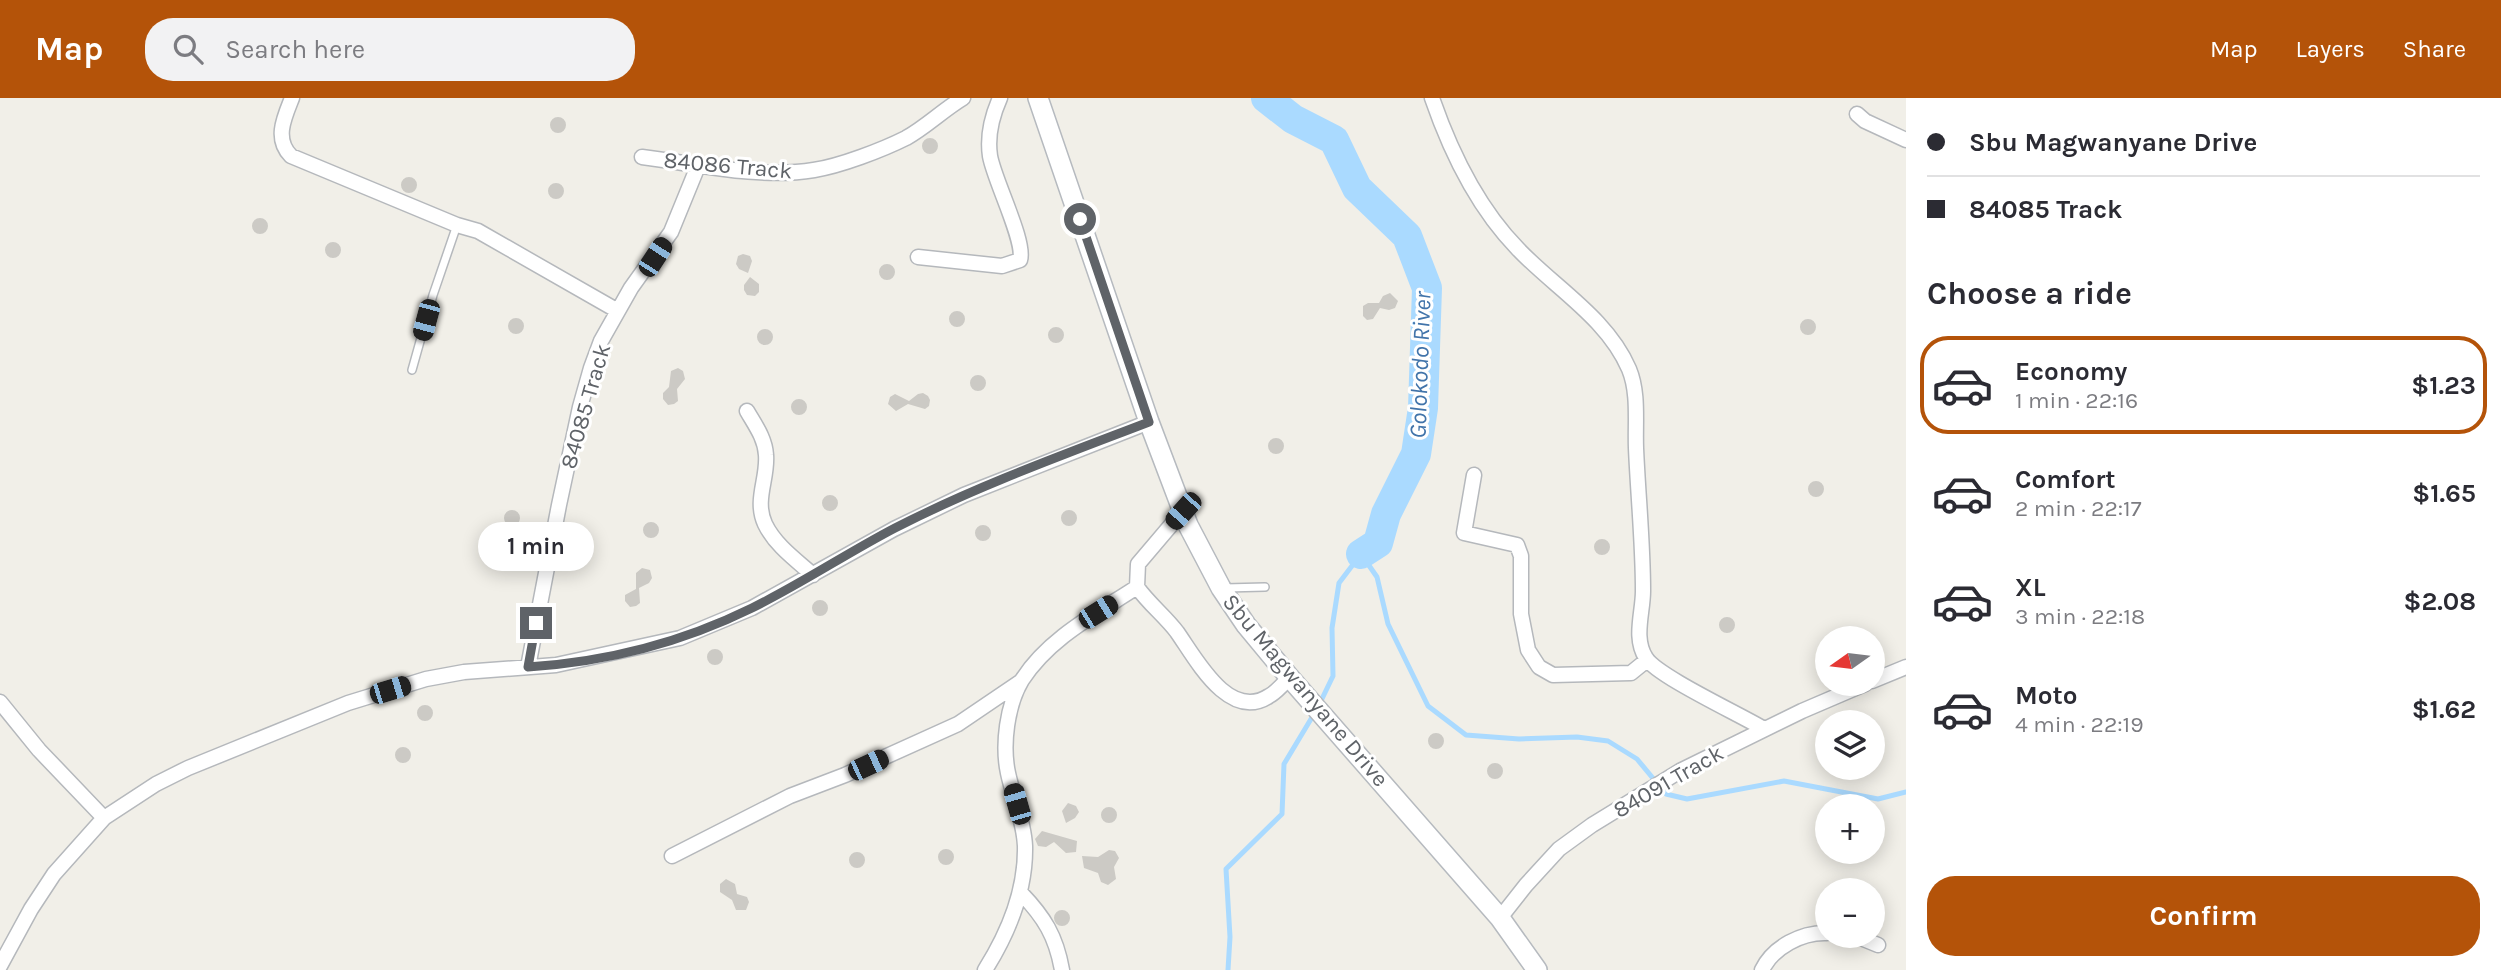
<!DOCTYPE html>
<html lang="en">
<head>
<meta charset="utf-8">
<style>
  body { margin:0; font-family:Karla,sans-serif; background:#f2f2f3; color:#2b2b33; height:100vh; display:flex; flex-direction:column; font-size:26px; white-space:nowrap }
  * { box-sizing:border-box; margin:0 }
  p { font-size:23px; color:#7c7c81 }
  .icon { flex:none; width:38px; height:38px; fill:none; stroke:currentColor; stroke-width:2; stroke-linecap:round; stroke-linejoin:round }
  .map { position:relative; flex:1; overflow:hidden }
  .side { display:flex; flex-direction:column; background:#fff; width:595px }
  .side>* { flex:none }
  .guide { display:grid; align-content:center; height:154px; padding:0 21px; background:#fff }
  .needle { width:46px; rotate:256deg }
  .buttons { position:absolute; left:1815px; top:528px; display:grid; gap:14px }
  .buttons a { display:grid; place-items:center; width:70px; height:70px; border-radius:50%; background:#fff; box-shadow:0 4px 18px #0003; font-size:35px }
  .end { position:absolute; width:32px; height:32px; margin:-16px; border:9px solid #5f6368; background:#fff; box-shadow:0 0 0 4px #fff }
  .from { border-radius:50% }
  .bubble { position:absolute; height:49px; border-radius:24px; background:#fff; box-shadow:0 4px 18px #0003; font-size:23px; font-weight:700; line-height:49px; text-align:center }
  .car { position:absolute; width:21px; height:42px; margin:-21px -10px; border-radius:9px; box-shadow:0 0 5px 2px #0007; background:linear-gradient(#222 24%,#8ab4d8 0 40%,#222 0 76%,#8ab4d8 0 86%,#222 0) }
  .guide b { display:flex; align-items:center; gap:24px; height:66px; font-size:26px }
  .guide b+b { border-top:2px solid #e1e1e2 }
  .guide i { width:18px; height:18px; background:#2b2b33 }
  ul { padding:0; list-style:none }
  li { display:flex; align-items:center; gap:21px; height:98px; margin:0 14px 10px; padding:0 7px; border:4px solid transparent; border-radius:28px }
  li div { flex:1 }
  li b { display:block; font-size:26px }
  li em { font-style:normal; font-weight:700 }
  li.current { border-color:#b45309 }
  li>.icon { width:63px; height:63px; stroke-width:1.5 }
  h2 { padding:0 21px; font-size:32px; line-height:84px }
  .cta { display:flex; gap:14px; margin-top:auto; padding:14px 21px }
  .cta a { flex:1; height:80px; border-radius:28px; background:#b45309; color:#fff; font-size:28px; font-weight:700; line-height:80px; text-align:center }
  header { display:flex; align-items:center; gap:42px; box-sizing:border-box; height:98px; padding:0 35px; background:#b45309; color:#fff }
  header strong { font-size:33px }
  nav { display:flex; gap:38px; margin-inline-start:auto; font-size:24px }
  .search { width:490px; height:63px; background:#f2f2f3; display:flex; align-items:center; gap:18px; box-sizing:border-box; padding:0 24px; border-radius:28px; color:#7c7c81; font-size:26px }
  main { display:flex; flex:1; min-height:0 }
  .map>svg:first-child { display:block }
</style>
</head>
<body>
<header>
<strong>Map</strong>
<div class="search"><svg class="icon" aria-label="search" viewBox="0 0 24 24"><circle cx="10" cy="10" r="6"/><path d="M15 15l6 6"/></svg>Search here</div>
<nav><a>Map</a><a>Layers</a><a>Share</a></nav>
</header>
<main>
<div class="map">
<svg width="1906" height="872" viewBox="0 0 1906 872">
  <rect width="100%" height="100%" fill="#f1efe8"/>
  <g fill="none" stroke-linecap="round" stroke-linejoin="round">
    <path stroke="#aadaff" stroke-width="5" d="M 1319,607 L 1333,578 L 1332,530 L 1339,485 L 1361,456 L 1377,479 L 1388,526 L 1428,608 L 1466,637 L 1519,641 L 1577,639 L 1608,643 L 1637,661 L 1666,696 L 1687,701 L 1784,683 L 1878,701 L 1906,694
      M 1228,872 L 1230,839 L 1226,771 L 1282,716 L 1284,666 L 1314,616"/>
    <path stroke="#aadaff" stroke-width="30" d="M 1266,0 L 1293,21 L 1334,42 L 1357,90 L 1407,138 L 1427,190 L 1423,310 L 1416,356 L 1386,416 L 1378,445 L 1361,456"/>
  </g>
  <path fill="#cccac5" d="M550 27a8 8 0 1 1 16 0a8 8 0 1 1-16 0Z
    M922 48a8 8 0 1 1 16 0a8 8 0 1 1-16 0Z
    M401 87a8 8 0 1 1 16 0a8 8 0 1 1-16 0Z
    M548 93a8 8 0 1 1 16 0a8 8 0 1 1-16 0Z
    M252 128a8 8 0 1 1 16 0a8 8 0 1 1-16 0Z
    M325 152a8 8 0 1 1 16 0a8 8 0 1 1-16 0Z
    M 743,156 L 750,158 L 752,163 L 748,175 L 739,171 L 736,166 L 738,158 Z
    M879 174a8 8 0 1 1 16 0a8 8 0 1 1-16 0Z
    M 750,179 L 759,186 L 759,194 L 755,198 L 747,197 L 744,192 L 744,187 Z
    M 1390,195 L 1398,203 L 1395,210 L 1389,212 L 1380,210 L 1373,221 L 1367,222 L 1363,218 L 1363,208 L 1368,205 L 1379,205 L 1383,198 Z
    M949 221a8 8 0 1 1 16 0a8 8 0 1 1-16 0Z
    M508 228a8 8 0 1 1 16 0a8 8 0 1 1-16 0Z
    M1800 229a8 8 0 1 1 16 0a8 8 0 1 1-16 0Z
    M1048 237a8 8 0 1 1 16 0a8 8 0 1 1-16 0Z
    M757 239a8 8 0 1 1 16 0a8 8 0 1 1-16 0Z
    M 678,270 L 683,273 L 685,281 L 677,291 L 678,303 L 674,306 L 668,307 L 663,301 L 663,295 L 669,289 L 671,273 Z
    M970 285a8 8 0 1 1 16 0a8 8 0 1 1-16 0Z
    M 923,295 L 928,298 L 930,302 L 929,308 L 925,311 L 908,306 L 896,313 L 888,306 L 890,299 L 895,296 L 909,303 L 918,296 Z
    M791 309a8 8 0 1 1 16 0a8 8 0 1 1-16 0Z
    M1268 348a8 8 0 1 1 16 0a8 8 0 1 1-16 0Z
    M1808 391a8 8 0 1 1 16 0a8 8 0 1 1-16 0Z
    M822 405a8 8 0 1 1 16 0a8 8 0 1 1-16 0Z
    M1061 420a8 8 0 1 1 16 0a8 8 0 1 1-16 0Z
    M504 420a8 8 0 1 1 16 0a8 8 0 1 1-16 0Z
    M643 432a8 8 0 1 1 16 0a8 8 0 1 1-16 0Z
    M975 435a8 8 0 1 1 16 0a8 8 0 1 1-16 0Z
    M1594 449a8 8 0 1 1 16 0a8 8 0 1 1-16 0Z
    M 642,470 L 650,472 L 652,480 L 649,485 L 639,490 L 640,505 L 636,508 L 630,509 L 625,503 L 625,497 L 636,491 L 636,475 Z
    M812 510a8 8 0 1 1 16 0a8 8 0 1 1-16 0Z
    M1719 527a8 8 0 1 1 16 0a8 8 0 1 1-16 0Z
    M707 559a8 8 0 1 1 16 0a8 8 0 1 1-16 0Z
    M417 615a8 8 0 1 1 16 0a8 8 0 1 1-16 0Z
    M1428 643a8 8 0 1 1 16 0a8 8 0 1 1-16 0Z
    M395 657a8 8 0 1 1 16 0a8 8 0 1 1-16 0Z
    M1487 673a8 8 0 1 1 16 0a8 8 0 1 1-16 0Z
    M 1068,705 L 1076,708 L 1079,714 L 1075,720 L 1066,725 L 1062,713 Z
    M1101 717a8 8 0 1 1 16 0a8 8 0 1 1-16 0Z
    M 1042,733 L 1077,743 L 1076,754 L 1066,755 L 1054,744 L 1046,749 L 1038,748 L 1035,741 Z
    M938 759a8 8 0 1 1 16 0a8 8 0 1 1-16 0Z
    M 1109,752 L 1115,753 L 1119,760 L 1114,769 L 1116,781 L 1108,787 L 1101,784 L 1098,775 L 1084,770 L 1082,758 L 1098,759 Z
    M849 762a8 8 0 1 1 16 0a8 8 0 1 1-16 0Z
    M 726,781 L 735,786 L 737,796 L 747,799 L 749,804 L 746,812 L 736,812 L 732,802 L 720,794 L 720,786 Z
    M1054 820a8 8 0 1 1 16 0a8 8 0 1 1-16 0Z"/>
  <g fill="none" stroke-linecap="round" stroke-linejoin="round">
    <defs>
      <path id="lane" d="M 412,272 L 433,197 L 457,127
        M 1225,490 L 1265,489"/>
      <path id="street" d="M 292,0 C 284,20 274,41 291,58 L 457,127 L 478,133 L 618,213
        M 1432,0 C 1451,55 1477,109 1518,151 C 1555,190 1607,220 1629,271 C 1639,295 1635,324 1636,350 C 1638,397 1643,445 1643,493 C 1643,515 1633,540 1646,560 C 1657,578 1741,617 1764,631
        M 1857,16 L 1865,23 L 1906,42
        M 642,59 C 697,66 759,81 814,72 C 840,68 882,52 906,40 C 926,29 943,12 963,0
        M 918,159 L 1002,168 L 1020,162 C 1026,144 994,82 990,58 C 987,38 992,18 1000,0
        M 747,313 C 755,327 765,340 766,357 C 768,381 754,402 765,426 C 775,447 796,462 813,477
        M 1474,377 L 1464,435 L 1517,447 L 1521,458 L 1521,516 L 1528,552 L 1539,569 L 1553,577 L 1631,575 L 1647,562
        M 1137,489 C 1149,506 1165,518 1177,534 C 1196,561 1229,624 1269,598 C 1277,594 1283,585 1290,580
        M 528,569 L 559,407 L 580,309 L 591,270 L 601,243 L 631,190 L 671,134 L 698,68
        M 1872,583 L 1906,569
        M 0,604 L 39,652 L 104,720
        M 672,758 L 790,698 L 845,677 L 958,626 L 1020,584
        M 1021,795 C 1044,819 1056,838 1062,872
        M 1500,820 L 1526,787 L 1559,751 L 1592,727 L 1680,673 L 1802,613 L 1865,586
        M 1856,838 L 1878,847
        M 0,868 L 31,811 L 54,776 L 104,720 L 156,686 L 188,670 L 348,605 L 426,581 L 464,574 L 556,567 L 680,540 L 752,510 L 894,431 L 964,397 L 1149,324
        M 985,872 C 1009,834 1026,793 1025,748 C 1024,723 1013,699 1008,675 C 1002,647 1007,607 1022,582 C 1049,540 1096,516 1137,489 L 1138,466 L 1183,413
        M 1762,872 C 1773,849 1802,834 1827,835"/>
      <path id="secondary" d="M 1038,0 L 1149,324 L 1188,427 L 1221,490 L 1246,527 L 1290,580 L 1500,820 L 1537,872"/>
    </defs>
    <use href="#lane" stroke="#b5b8bc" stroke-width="10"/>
    <use href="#street" stroke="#b5b8bc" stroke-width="17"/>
    <use href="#secondary" stroke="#b6babf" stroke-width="22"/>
    <use href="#lane" stroke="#fff" stroke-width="7"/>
    <use href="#street" stroke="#fff" stroke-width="14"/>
    <use href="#secondary" stroke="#fff" stroke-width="19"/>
  </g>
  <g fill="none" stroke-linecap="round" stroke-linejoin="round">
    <path stroke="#5f6368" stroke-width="9" d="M 536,525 L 528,569 C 605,564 683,544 752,510 C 801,486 847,455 895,430 C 977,388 1063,357 1149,324 L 1080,121"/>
  </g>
  <g text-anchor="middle" stroke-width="6" stroke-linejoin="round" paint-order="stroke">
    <g font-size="23" fill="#5f6368" stroke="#fff">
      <text transform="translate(728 67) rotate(5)" y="8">84086 Track</text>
      <text transform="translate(585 308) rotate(-74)" y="8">84085 Track</text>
      <text transform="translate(1306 592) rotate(50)" y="8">Sbu Magwanyane Drive</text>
      <text transform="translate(1668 683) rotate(-30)" y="8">84091 Track</text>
    </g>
    <g font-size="24" font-style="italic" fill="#4174aa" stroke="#fff">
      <text transform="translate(1420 267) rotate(-88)" y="8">Golokodo River</text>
    </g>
  </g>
</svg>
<div class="buttons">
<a><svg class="needle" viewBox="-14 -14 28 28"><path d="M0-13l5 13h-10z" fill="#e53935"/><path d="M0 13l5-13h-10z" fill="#7c7c81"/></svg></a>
<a><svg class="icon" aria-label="layers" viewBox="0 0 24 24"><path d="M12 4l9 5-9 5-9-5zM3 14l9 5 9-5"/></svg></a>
<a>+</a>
<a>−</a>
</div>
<i class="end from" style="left:1080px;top:121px"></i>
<i class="end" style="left:536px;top:525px"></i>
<div class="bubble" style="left:478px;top:424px;width:116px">1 min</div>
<i class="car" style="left:655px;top:159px;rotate:33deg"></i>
<i class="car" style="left:426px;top:222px;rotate:195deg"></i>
<i class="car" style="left:1183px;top:413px;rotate:222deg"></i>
<i class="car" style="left:1098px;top:514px;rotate:58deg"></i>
<i class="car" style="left:390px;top:592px;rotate:73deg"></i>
<i class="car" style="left:868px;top:667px;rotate:65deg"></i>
<i class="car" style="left:1017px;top:706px;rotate:344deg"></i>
</div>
<section class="side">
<div class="guide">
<b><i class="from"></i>Sbu Magwanyane Drive</b>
<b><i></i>84085 Track</b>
</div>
<h2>Choose a ride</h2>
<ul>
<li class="current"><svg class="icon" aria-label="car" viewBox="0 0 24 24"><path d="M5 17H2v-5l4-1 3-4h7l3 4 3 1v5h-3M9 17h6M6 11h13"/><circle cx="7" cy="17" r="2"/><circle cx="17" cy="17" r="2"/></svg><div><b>Economy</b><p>1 min · 22:16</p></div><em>$1.23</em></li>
<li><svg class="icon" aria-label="car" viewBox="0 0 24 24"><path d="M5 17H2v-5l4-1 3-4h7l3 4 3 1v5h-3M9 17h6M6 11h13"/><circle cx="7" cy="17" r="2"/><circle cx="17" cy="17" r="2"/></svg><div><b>Comfort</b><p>2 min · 22:17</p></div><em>$1.65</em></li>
<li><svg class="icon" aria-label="car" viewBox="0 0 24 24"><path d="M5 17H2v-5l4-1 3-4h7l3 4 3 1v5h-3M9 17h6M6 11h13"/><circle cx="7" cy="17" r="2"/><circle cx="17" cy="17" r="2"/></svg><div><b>XL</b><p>3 min · 22:18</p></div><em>$2.08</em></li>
<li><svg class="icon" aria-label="car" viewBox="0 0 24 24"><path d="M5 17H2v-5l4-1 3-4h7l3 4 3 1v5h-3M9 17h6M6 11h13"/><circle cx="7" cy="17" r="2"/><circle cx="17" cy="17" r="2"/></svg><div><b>Moto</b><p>4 min · 22:19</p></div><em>$1.62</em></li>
</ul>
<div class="cta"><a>Confirm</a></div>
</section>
</main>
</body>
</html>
